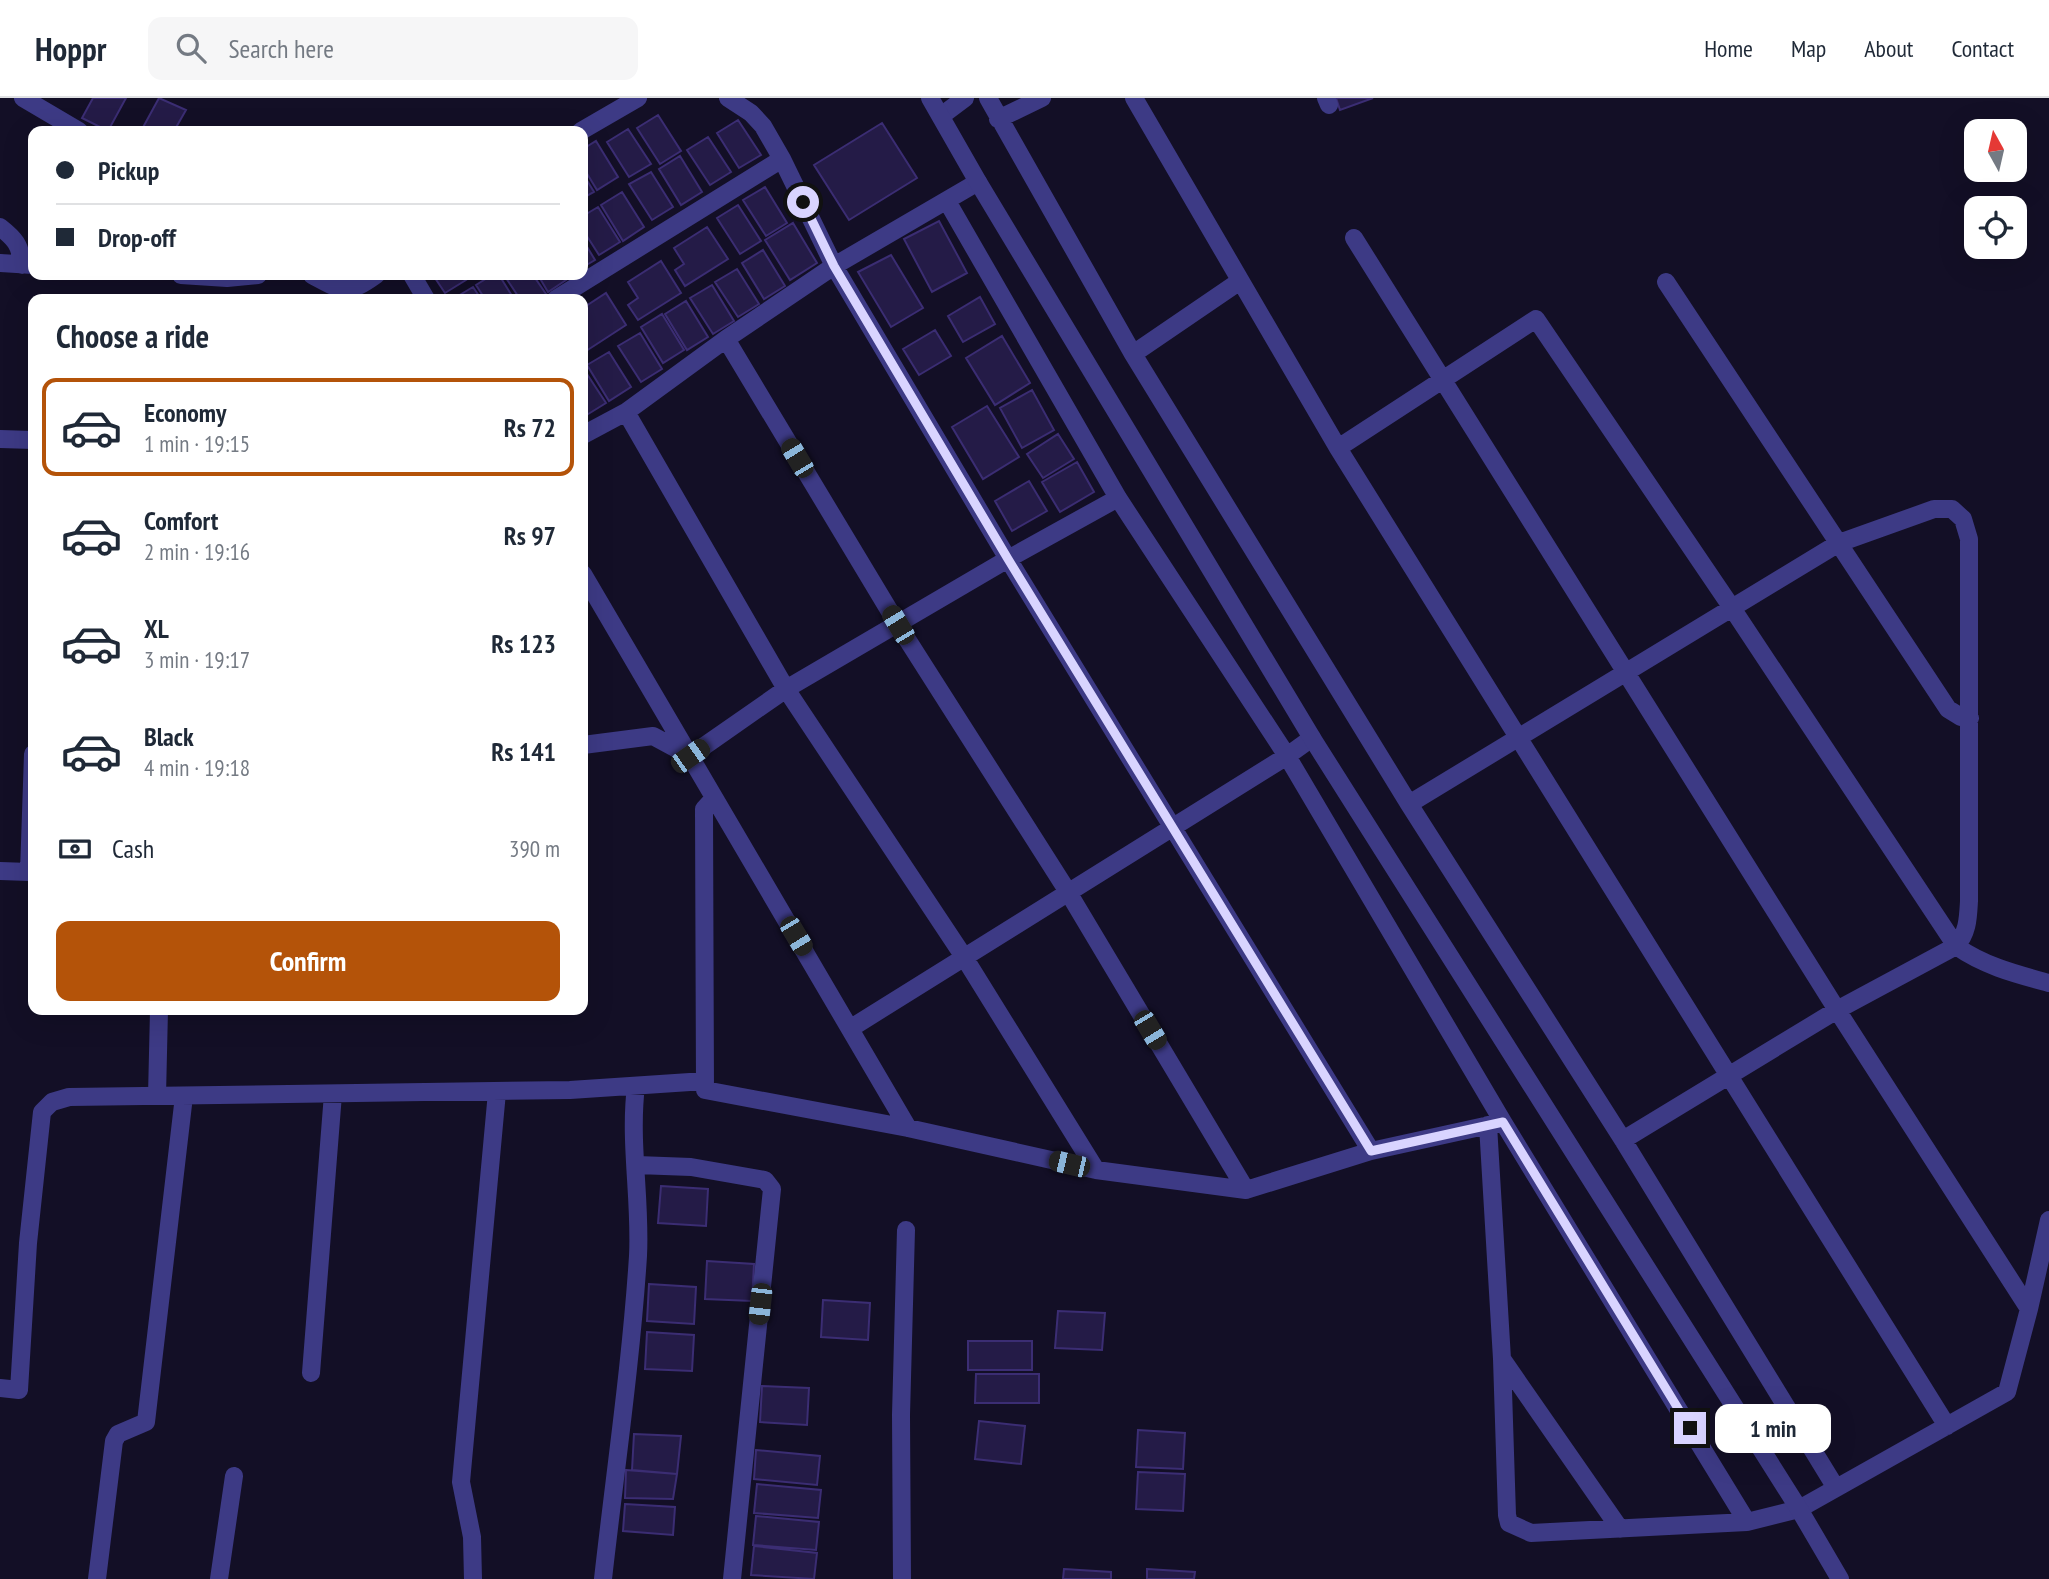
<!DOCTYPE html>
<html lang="en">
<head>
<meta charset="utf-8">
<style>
  body { margin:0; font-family:"PT Sans Narrow",sans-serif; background:#f6f6f7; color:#1f2937; height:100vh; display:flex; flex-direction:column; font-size:26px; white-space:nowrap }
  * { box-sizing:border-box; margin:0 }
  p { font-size:23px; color:#747a83 }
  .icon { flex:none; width:38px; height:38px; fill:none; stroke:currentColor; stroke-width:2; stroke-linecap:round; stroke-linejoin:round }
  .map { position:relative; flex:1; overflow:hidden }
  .details { position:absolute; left:28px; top:196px; width:560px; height:721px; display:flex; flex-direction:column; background:#fff; border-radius:14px; box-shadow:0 7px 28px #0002 }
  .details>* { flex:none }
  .top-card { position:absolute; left:28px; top:28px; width:560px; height:154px; border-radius:14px; box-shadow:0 7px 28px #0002; display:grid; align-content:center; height:154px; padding:0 28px; background:#fff }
  .needle { width:46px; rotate:352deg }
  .fabs { position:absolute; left:1964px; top:21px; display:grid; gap:14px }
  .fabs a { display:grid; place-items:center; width:63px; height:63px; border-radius:14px; background:#fff; box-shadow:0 7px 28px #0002; font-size:35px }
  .end { position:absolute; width:32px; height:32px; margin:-16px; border:9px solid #d9d4ff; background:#111; box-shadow:0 0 0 4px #111 }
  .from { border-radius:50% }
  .bubble { position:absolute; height:49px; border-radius:14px; background:#fff; box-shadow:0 7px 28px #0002; font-size:23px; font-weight:700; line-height:49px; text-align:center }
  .car { position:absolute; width:21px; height:42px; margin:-21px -10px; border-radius:9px; box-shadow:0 0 5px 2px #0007; background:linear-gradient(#222 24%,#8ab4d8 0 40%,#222 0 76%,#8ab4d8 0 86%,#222 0) }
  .top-card b { display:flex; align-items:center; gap:24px; height:66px; font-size:26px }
  .top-card b+b { border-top:2px solid #e0e1e3 }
  .top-card i { width:18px; height:18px; background:#1f2937 }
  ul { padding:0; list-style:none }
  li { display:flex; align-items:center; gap:21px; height:98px; margin:0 14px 10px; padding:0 14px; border:4px solid transparent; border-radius:14px }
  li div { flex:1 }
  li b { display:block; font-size:26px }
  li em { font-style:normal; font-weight:700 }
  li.selected { border-color:#b45309 }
  li>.icon { width:63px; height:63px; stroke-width:1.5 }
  h2 { padding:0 28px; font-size:32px; line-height:84px }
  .pay { display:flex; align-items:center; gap:18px; height:77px; padding:0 28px; font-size:26px }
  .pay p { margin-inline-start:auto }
  .primary-button { display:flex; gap:14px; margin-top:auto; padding:14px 28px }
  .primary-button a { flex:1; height:80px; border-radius:14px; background:#b45309; color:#fff; font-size:28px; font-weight:700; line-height:80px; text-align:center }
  header { display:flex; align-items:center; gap:42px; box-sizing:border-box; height:98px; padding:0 35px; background:#fff; border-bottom:2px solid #e0e1e3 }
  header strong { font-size:33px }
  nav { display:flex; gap:38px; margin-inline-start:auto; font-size:24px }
  .search { width:490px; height:63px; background:#f6f6f7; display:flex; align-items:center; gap:18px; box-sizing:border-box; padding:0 24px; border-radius:14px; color:#747a83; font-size:26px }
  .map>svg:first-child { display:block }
</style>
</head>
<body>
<header>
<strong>Hoppr</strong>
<div class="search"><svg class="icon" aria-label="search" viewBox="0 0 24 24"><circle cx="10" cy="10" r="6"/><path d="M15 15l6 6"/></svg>Search here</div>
<nav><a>Home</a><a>Map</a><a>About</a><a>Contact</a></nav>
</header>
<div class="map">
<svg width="2049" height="1481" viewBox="0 0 2049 1481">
  <rect width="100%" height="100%" fill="#130f26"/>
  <path fill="#241b47" stroke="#3b2d73" stroke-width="2" d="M 93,0 L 126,0 L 108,33 L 82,20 Z
    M 159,0 L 186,12 L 174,33 L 141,33 Z
    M 1336,0 L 1373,0 L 1340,12 Z
    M 658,17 L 681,53 L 660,66 L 637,30 Z
    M 738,22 L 761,57 L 739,70 L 717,35 Z
    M 882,25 L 917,80 L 849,122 L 814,67 Z
    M 628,31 L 651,66 L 629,79 L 607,44 Z
    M 708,39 L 731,74 L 710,87 L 687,52 Z
    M 596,43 L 618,79 L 597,92 L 583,69 L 583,51 Z
    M 680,58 L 702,94 L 681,107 L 659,71 Z
    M 651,74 L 673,109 L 652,122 L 629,86 Z
    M 583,76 L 594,94 L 583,100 Z
    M 765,89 L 787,125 L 766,138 L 743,102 Z
    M 622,94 L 644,129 L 623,143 L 601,107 Z
    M 738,107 L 761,143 L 740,156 L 717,120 Z
    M 598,109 L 620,144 L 599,157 L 583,132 L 583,118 Z
    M 939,123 L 967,175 L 932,194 L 904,141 Z
    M 793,125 L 817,165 L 790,182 L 765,142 Z
    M 707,129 L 728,161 L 685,188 L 675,172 L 684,166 L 674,150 Z
    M 583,142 L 595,162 L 583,169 Z
    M 763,152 L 785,188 L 764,201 L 742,165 Z
    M 891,157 L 923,210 L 891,229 L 858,174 Z
    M 661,163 L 681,195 L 638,222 L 628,207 L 638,200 L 628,184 Z
    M 737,171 L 759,206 L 738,219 L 715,184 Z
    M 433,177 L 463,177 L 466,182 L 445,195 Z
    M 492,177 L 499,177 L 514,201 L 485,201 L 476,187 Z
    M 504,177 L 533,177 L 546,196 L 538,201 L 520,201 Z
    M 538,177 L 567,177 L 569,180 L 548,194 Z
    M 712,187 L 734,223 L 713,236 L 690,200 Z
    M 473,189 L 481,201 L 453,201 Z
    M 606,195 L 626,227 L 583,255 L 583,210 Z
    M 980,199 L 995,226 L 963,244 L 948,218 Z
    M 686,203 L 708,239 L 687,252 L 665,216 Z
    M 662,216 L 684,252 L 663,265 L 641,229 Z
    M 935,232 L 951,258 L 919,277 L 903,251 Z
    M 640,235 L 662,271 L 641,284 L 618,248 Z
    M 1002,238 L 1030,285 L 995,307 L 966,260 Z
    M 609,254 L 631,289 L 609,303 L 587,267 Z
    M 583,270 L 606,305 L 585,318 L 583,315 Z
    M 1032,292 L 1054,332 L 1022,350 L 1000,310 Z
    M 987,308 L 1019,359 L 983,381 L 952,329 Z
    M 1058,336 L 1074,361 L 1043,380 L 1027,356 Z
    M 1077,364 L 1094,394 L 1060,414 L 1042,384 Z
    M 1029,383 L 1047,413 L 1012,433 L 995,403 Z
    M 661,1088 L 708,1091 L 706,1128 L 658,1125 Z
    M 707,1163 L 754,1166 L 752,1203 L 705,1201 Z
    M 649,1186 L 696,1189 L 694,1226 L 647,1223 Z
    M 823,1202 L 870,1205 L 868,1242 L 821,1239 Z
    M 1058,1213 L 1105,1215 L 1102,1252 L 1055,1250 Z
    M 647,1234 L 694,1237 L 692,1273 L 645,1271 Z
    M 968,1243 L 1032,1243 L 1032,1272 L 968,1272 Z
    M 976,1276 L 1039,1276 L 1039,1305 L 975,1305 Z
    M 762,1288 L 809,1290 L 807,1327 L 760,1324 Z
    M 979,1323 L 1025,1328 L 1021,1366 L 975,1361 Z
    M 1138,1332 L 1185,1335 L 1183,1371 L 1136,1369 Z
    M 634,1336 L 681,1338 L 677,1376 L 632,1372 Z
    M 756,1352 L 820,1358 L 817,1387 L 754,1381 Z
    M 626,1372 L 677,1376 L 673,1401 L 625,1400 Z
    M 1138,1374 L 1185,1376 L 1183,1413 L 1136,1411 Z
    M 757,1386 L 821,1392 L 818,1420 L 754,1415 Z
    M 625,1406 L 675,1409 L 673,1437 L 623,1433 Z
    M 756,1418 L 819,1424 L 816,1452 L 753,1447 Z
    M 754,1448 L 817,1455 L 814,1481 L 751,1477 Z
    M 1064,1471 L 1111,1474 L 1111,1481 L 1063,1481 Z
    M 1147,1471 L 1195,1474 L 1194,1481 L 1147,1481 Z"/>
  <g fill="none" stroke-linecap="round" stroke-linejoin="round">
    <path stroke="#3d3a85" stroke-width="18" d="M 23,0 L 79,33
      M 728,0 L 751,15 L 763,28 L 782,61 L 834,168 L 1008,461 L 1371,1053
      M 988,0 L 1133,256 L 1409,706 L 1623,1042 L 1836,1390
      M 1134,0 L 1338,350 L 1947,1328
      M 1326,0 L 1329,7
      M 941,18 L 965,0
      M 998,21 L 1042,0
      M 581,33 L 638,0
      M 947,103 L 1118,400 L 1287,658 L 1503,1024 L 1747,1424
      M 0,129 C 14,140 21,147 22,167
      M 1354,140 L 1837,912 L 2029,1211
      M 0,165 L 33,167
      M 181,177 L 227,180 L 258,177
      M 312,177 C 342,193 347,198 376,177
      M 412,177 L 426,201
      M 1666,184 L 1948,611 L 1961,619 L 1970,620
      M 556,201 L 782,61
      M 726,241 L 898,527 L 1068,794 L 1246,1092
      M 1133,256 L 1240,183
      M 626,314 L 786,591 L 964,859 L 1096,1072
      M 583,337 L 626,314 L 726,241 L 834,168 L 978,84
      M 0,341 L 33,342
      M 1338,350 L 1536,221 L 1732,510 L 1956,848 C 1984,868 2016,876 2049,885
      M 583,476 L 908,1030
      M 583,647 L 653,638 L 690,658 L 786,591 L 1008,461 L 1118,400
      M 714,700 L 704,711 L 705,992 L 908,1030 L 1096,1072 L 1246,1092 L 1371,1053 L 1503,1024
      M 1409,706 L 1839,445 L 1934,411 L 1952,411 L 1963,421 L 1969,441 L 1969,803 C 1968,820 1968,834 1956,848 L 1837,912 L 1623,1042
      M 0,773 L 29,774 L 33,656
      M 851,930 L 1287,658 L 1312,640
      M 157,998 L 159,912
      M 1488,1027 L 1502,1261 L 1507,1417 L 1509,1425 L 1531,1435 L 1747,1424 L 1799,1411 L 2007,1294 L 2029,1211 L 2049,1122
      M 637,1067 L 691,1069 L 765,1082 L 772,1091 L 732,1481
      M 1502,1261 L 1620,1431
      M 311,1275 L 333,996
      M 0,1290 L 19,1292 L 28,1145 L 42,1014 L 52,1004 L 69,999 L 570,992 L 705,983
      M 97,1481 L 114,1343 L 118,1336 L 146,1324 L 184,998
      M 219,1481 L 234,1378
      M 473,1481 L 472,1439 L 461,1384 L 497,994
      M 603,1481 C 615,1374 631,1266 638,1158 C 641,1102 629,1044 636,988
      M 902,1481 L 901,1317 L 906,1132"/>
    <path stroke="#3d3a85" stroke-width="18" d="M 930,0 L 978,84 L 1312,640 L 1799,1411 L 1840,1481"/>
  </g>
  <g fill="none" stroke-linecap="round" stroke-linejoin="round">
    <path stroke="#d9d4ff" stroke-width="9" d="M 803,104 L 834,168 L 1008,461 L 1371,1053 L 1503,1024 L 1690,1330"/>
  </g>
</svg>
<div class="fabs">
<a><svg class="needle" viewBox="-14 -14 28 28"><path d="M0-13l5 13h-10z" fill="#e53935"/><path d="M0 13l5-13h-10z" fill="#747a83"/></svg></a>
<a><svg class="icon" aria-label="locate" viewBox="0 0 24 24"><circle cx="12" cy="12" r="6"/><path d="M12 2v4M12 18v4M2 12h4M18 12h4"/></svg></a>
</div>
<i class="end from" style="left:803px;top:104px"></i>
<i class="end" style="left:1690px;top:1330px"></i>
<div class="bubble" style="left:1715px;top:1306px;width:116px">1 min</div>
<i class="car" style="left:797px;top:360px;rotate:329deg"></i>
<i class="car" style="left:898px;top:527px;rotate:329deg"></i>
<i class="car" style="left:690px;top:658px;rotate:55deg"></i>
<i class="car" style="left:796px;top:838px;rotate:149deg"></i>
<i class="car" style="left:1150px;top:932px;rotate:149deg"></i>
<i class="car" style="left:1069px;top:1066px;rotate:283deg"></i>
<i class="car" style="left:760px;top:1206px;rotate:186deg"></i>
<div class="top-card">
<b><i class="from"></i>Pickup</b>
<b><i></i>Drop-off</b>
</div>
<section class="details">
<h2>Choose a ride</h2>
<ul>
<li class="selected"><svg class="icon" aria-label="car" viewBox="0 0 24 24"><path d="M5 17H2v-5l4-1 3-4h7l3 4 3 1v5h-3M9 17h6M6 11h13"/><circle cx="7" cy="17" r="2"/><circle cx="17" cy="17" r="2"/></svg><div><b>Economy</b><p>1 min · 19:15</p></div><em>Rs 72</em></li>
<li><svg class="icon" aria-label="car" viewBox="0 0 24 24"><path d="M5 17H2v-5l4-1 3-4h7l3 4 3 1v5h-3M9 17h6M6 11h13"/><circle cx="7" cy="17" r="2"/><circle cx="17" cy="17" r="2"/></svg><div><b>Comfort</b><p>2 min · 19:16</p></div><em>Rs 97</em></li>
<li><svg class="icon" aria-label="car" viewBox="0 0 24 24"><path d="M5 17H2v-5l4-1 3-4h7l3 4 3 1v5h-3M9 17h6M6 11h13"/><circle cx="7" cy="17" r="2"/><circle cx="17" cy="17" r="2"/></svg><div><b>XL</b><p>3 min · 19:17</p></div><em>Rs 123</em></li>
<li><svg class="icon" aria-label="car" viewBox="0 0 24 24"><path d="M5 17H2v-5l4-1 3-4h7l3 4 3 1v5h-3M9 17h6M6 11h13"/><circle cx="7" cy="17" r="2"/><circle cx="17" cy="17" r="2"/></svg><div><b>Black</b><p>4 min · 19:18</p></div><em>Rs 141</em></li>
</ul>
<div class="pay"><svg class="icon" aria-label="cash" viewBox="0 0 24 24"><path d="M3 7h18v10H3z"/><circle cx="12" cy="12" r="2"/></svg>Cash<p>390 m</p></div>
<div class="primary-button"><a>Confirm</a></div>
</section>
</div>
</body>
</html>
